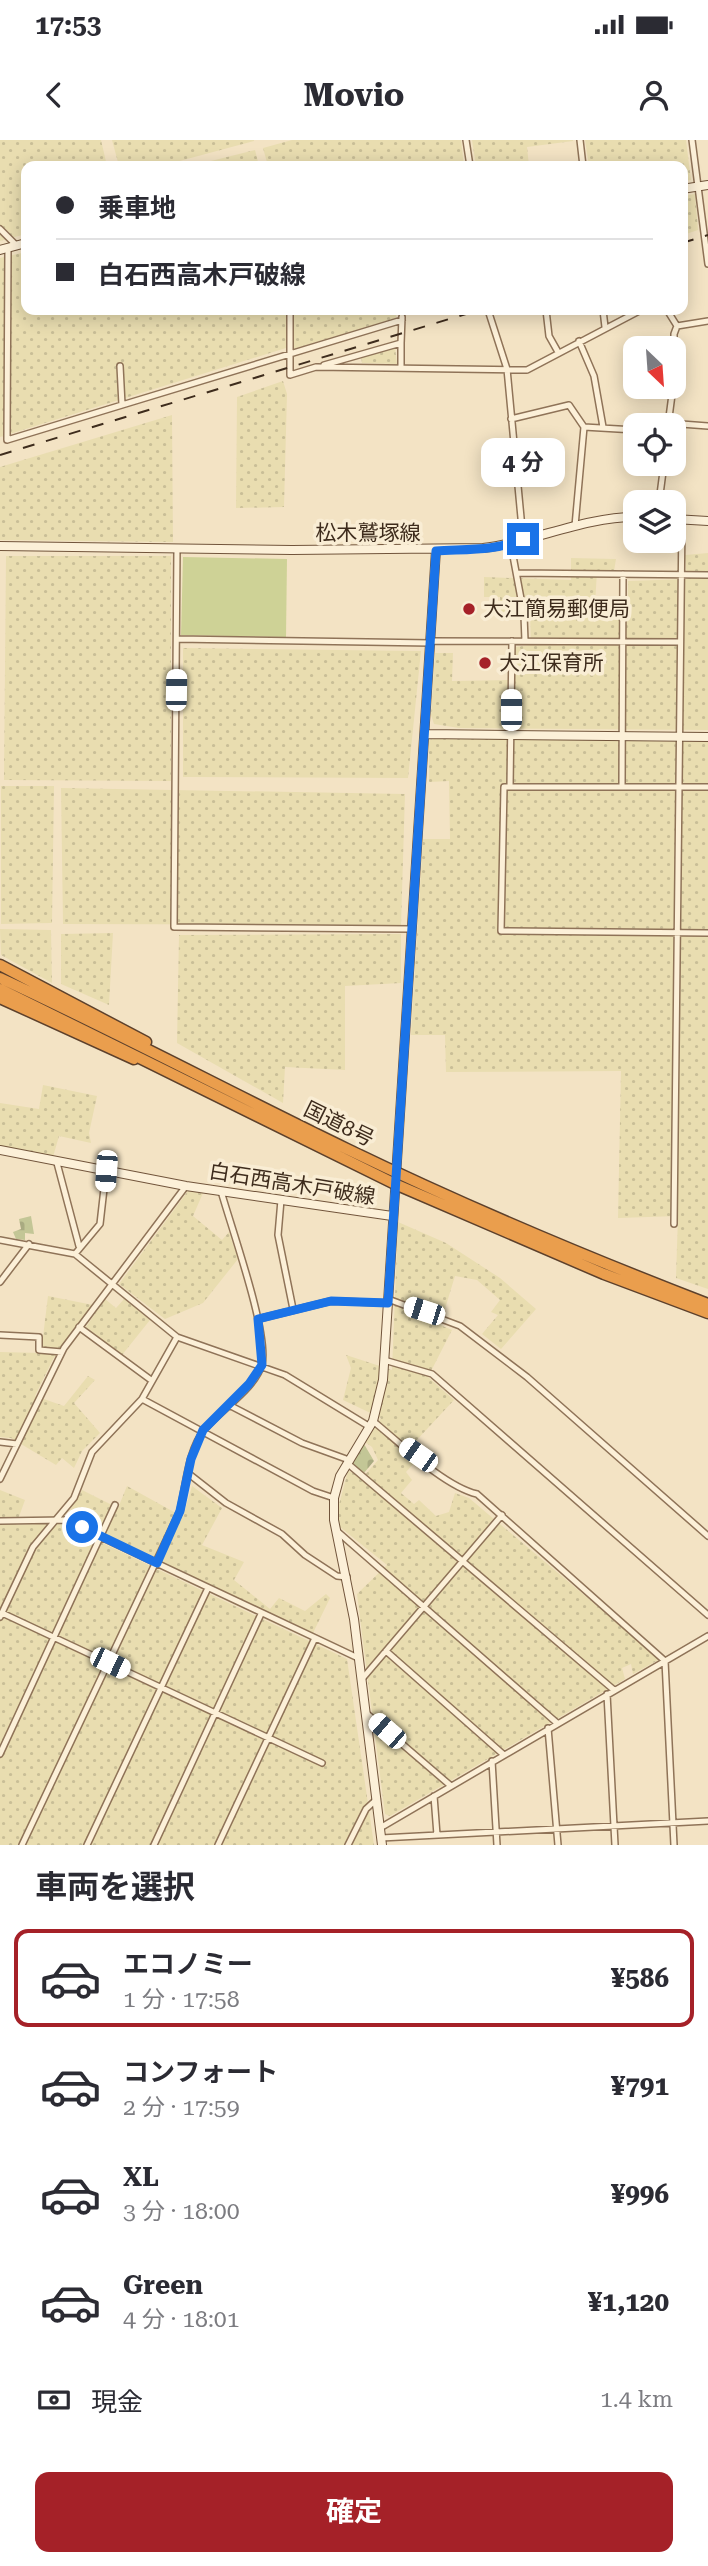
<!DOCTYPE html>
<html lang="ja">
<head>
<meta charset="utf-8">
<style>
  body { margin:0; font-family:"Roboto Serif","Noto Sans JP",serif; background:#f7f7f7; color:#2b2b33; height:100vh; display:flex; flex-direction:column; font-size:26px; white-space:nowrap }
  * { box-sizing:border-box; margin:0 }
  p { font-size:23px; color:#7c7c81 }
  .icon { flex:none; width:38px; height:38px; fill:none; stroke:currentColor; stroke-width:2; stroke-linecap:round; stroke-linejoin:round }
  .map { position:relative; height:1705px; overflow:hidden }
  .drawer { display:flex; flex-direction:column; background:#fff; flex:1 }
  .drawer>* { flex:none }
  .hud { position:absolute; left:21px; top:21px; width:667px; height:154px; border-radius:14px; box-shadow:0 4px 18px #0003; display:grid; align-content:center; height:154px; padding:0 35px; background:#fff }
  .needle { width:46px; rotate:155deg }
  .tools { position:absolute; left:623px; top:196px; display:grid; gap:14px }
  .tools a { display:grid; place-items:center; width:63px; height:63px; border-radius:14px; background:#fff; box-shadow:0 4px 18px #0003; font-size:35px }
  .end { position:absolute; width:32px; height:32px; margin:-16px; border:9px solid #1a73e8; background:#fff; box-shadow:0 0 0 4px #fff }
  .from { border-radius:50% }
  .bubble { position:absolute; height:49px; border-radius:14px; background:#fff; box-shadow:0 4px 18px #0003; font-size:23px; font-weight:700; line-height:49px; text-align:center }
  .car { position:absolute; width:21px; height:42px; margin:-21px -10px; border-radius:9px; box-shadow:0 0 5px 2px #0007; background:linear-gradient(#fff 24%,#345 0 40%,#fff 0 76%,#345 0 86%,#fff 0) }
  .hud b { display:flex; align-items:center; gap:24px; height:66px; font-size:26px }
  .hud b+b { border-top:2px solid #e1e1e2 }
  .hud i { width:18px; height:18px; background:#2b2b33 }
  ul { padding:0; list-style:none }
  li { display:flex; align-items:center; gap:21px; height:98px; margin:0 14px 10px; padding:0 21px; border:4px solid transparent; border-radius:14px }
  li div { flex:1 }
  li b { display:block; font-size:26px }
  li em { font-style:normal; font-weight:700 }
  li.active { border-color:#a52128 }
  li>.icon { width:63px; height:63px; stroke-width:1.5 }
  h2 { padding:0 35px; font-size:32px; line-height:84px }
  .pay { display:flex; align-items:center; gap:18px; height:77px; padding:0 35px; font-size:26px }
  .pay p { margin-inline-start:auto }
  .action { display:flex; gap:14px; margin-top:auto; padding:14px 35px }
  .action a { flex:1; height:80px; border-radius:14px; background:#a52128; color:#fff; font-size:28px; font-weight:700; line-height:80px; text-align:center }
  .status { display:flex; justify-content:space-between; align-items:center; height:49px; padding:0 35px; background:#fff; direction:ltr }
  .status svg { height:19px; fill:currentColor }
  header { display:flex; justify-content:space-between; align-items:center; height:91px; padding:0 35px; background:#fff; font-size:32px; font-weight:700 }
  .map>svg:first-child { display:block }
</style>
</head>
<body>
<div class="status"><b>17:53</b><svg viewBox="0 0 49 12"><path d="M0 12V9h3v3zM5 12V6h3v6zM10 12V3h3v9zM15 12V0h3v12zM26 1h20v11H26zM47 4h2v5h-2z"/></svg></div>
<header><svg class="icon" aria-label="back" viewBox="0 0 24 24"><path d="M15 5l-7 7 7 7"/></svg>Movio<svg class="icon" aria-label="person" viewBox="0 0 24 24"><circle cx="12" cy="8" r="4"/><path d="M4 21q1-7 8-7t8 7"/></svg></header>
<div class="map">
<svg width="708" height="1705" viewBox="0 0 708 1705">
  <defs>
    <pattern id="farmland-dots" width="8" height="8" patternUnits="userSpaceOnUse" patternTransform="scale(1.75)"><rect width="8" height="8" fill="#e9ddb0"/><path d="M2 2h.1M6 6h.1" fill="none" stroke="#c9be97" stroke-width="1.8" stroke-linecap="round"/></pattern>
    <pattern id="cemetery-stones" width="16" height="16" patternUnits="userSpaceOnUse" patternTransform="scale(1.75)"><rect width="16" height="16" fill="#c3c696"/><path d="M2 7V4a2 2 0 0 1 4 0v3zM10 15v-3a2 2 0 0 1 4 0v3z" fill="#a9aa81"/></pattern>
  </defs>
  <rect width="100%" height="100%" fill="#f3e3c4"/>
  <path fill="url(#farmland-dots)" d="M 0,0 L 101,0 L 107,26 L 26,26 L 26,94 L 0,101 Z
    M 112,0 L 254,0 L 254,1 L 161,26 L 119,26 Z
    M 292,0 L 461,0 L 464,26 L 268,26 L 263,8 Z
    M 472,0 L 573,0 L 573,1 L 527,7 L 529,26 L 476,26 Z
    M 585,0 L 686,0 L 691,40 L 683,41 L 682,26 L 589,26 Z
    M 255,10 L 259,26 L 191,26 Z
    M 695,54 L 698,90 L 683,95 L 683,56 Z
    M 26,112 L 26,170 L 287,170 L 286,208 L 0,297 L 0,118 Z
    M 293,170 L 396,170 L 396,178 L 293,209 Z
    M 395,207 L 397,224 L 362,223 L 361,217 Z
    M 283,241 L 287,254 L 284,367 L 236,368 L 237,257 Z
    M 172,275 L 173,402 L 0,400 L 0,327 Z
    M 708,413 L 708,590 L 459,588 L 434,584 L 431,575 L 435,513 L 453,513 L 452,541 L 514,540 L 515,507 L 531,505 L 530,473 L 501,475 L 500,457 L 484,457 L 484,437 L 571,440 L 571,418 L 616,419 L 614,431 L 597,431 L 595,465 L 628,463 L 628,441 L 687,439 L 685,415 Z
    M 6,416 L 171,416 L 171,641 L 4,640 Z
    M 183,508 L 421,511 L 408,638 L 183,637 Z
    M 439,598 L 708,602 L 708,1149 L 676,1138 L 678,1076 L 618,1078 L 621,931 L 446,932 L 445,895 L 411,895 L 423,699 L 450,699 L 449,641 L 429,642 L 429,600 Z
    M 1,646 L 54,646 L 52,783 L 1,784 Z
    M 61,648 L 405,654 L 401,785 L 63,784 Z
    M 0,789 L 51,790 L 52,843 L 1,815 Z
    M 113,793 L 109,865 L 61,844 L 61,794 Z
    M 401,794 L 401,843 L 345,846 L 345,930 L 285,927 L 283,963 L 177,903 L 179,795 Z
    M 43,945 L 97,956 L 89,993 L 91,1003 L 59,996 L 53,1017 L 0,1007 L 0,963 L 39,969 Z
    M 188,1051 L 203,1053 L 193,1076 L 222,1100 L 229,1092 L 238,1119 L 203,1163 L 165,1179 L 119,1144 Z
    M 398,1082 L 446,1103 L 500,1138 L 536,1169 L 501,1209 L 482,1194 L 498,1175 L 491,1172 L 500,1160 L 477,1140 L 455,1136 L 440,1185 L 452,1190 L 428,1237 L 454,1260 L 401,1317 L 416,1321 L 406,1332 L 412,1340 L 401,1353 L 414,1364 L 419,1360 L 436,1376 L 449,1372 L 455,1353 L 469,1358 L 660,1519 L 633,1534 L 631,1524 L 622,1528 L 625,1539 L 390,1676 L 385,1674 L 357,1454 L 387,1425 L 340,1387 L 338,1368 L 348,1331 L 363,1337 L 378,1320 L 372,1307 L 365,1302 L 381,1278 L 343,1260 L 351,1228 L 346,1215 L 392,1230 Z
    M 48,1156 L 93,1165 L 53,1219 L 35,1256 L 64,1266 L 88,1236 L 95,1240 L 74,1263 L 100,1293 L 82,1311 L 74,1328 L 62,1318 L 56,1325 L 11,1298 L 0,1297 L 0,1212 L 41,1213 Z
    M 125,1158 L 150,1180 L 122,1215 L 86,1187 L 105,1159 L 116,1168 Z
    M 127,1346 L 183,1377 L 192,1346 L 222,1368 L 202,1405 L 244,1422 L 234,1440 L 270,1469 L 279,1458 L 305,1471 L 326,1454 L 330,1458 L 313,1493 L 66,1377 L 82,1350 L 118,1368 Z
    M 0,1350 L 25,1360 L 16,1385 L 60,1383 L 347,1519 L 374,1705 L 0,1705 Z"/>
  <path fill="#ced296" d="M 183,417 L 287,419 L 286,497 L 181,495 Z"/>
  <path fill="url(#cemetery-stones)" d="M 31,1076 L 34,1094 L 25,1093 L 25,1100 L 16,1099 L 13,1092 L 21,1089 L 19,1079 Z
    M 364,1304 L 374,1321 L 364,1333 L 352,1323 Z"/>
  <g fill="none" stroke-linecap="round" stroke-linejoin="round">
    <defs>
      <path id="street" d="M 466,0 L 470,26
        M 580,0 L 583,26
        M 692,0 L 708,124
        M 0,89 L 17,106
        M 8,108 L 7,300 L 122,265 L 120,226
        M 290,170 L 290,235 L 316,227 L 527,230 L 641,170
        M 354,170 L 403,170
        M 488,170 L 507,229 L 523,399
        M 546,170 L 549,196 L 558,212
        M 603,170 L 605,187
        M 667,170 L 677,186 L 674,194 L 674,239
        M 677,186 L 708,181
        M 579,201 L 594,236 L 603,287
        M 401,203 L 402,177
        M 324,225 L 401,203 L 401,228
        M 122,265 L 402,180
        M 511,279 L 569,265 L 584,287
        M 668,283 L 708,286
        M 668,285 L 673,247
        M 514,313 L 559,308
        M 659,362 L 664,324
        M 575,386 L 584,287 L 635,290
        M 511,405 L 524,475 L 525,501
        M 177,408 L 174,787 L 411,789
        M 517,433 L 708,435
        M 177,499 L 431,503
        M 431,501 L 680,502
        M 622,646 L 623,434
        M 510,647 L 512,501
        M 708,647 L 504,647 L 501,791 L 708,793
        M 57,1023 L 79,1106
        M 281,1060 L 278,1095 L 293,1169
        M 674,1084 L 682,379
        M 0,1100 L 75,1114 L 177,1197 L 285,1235 L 370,1287
        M 75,1114 L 100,1084 L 106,1031
        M 0,1142 L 29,1104
        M 388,1159 L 460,1186 L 527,1237 L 708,1396
        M 258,1179 L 331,1161 L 388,1163
        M 79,1187 L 151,1240
        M 0,1195 L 39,1197 L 39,1210 L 62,1212
        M 384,1220 L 432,1234 L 708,1475
        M 142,1259 L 313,1351 L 334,1358
        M 229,1265 L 302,1303 L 349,1320
        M 373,1281 C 400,1303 444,1346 477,1354 L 665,1521 L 674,1705
        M 0,1302 L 17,1304
        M 347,1323 L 614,1550
        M 189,1334 L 226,1363 L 282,1394 L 305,1415 L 337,1436 L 347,1437
        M 0,1339 L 64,1208 L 186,1046
        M 0,1381 L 65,1380 L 358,1518
        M 338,1392 L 557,1583
        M 2,1473 L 322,1623
        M 0,1477 L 33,1407 L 74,1358 L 92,1312 L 142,1259 L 177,1197
        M 386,1511 L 504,1615
        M 362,1539 L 502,1375
        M 607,1554 L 615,1705
        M 366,1573 L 451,1646
        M 548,1588 L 558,1705
        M 0,1614 L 115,1365
        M 492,1621 L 497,1705
        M 434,1656 L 437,1695
        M 380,1688 L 708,1496
        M 381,1698 L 708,1681
        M 22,1705 L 180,1371 C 186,1345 188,1309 205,1289 C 221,1269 255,1249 262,1224 C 269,1193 231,1087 221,1051
        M 87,1705 L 208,1448
        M 154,1705 L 261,1474
        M 218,1705 L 315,1498
        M 348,1705 L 366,1669 L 377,1659"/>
      <path id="secondary" d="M 682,49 L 708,45
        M 0,110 L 26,103
        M 674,379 L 708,381
        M 0,406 L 292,410 L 483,408 C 534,402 583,377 635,377
        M 425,594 L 708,597
        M 0,1010 L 186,1046 L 392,1076
        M 382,1705 L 354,1479 L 334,1380 L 334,1358 L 340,1336 L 373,1281 L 383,1240 L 436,410"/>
      <path id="highway" d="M 0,825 L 146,902
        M 0,838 C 117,892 231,953 347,1009 C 465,1066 586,1117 708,1164
        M 0,849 L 395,1044 L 604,1134 L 708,1173
        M 0,858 L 134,919"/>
    </defs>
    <use href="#street" stroke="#8f7358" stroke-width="8"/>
    <use href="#secondary" stroke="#71543b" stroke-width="10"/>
    <use href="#highway" stroke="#5d412c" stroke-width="13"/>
    <use href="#street" stroke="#fcf0d8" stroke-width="5"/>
    <use href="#secondary" stroke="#fcf0d8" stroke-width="8"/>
    <use href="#highway" stroke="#ea9e4d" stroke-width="10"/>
    <path stroke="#3e2c1d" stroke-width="2" stroke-dasharray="12 12" stroke-linecap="butt" d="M 682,103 L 708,95
      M 0,315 L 479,170"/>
  </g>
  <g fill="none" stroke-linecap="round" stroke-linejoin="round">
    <path stroke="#1a73e8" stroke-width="9" d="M 82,1387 L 157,1423 L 180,1371 L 191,1319 L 203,1290 L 249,1244 L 262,1225 L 258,1179 L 331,1161 L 388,1163 L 436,411 C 465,409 497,411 523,399"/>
  </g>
  <g fill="#a52128" stroke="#f9edd4" stroke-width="2.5">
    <circle cx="469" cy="469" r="7"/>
    <circle cx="485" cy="523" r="7"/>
  </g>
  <g text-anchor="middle" stroke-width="7" stroke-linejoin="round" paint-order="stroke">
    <g font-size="21" fill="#3e2c1d" stroke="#f9edd4">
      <text x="368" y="400">松木鷲塚線</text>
      <text transform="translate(339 984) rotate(26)" y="7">国道8号</text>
      <text transform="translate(292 1044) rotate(9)" y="7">白石西高木戸破線</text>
    </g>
    <g font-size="21" fill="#3e2c1d" stroke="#f9edd4" text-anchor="start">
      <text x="483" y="476">大江簡易郵便局</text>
      <text x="499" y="530">大江保育所</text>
    </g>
  </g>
</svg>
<div class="tools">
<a><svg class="needle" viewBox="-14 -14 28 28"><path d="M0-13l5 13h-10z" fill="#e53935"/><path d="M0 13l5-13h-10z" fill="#7c7c81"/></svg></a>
<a><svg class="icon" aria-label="locate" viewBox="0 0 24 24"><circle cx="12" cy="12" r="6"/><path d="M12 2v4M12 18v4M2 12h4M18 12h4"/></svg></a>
<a><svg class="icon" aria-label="layers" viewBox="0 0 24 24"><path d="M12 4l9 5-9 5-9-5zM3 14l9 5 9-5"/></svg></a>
</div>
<i class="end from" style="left:82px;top:1387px"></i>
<i class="end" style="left:523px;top:399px"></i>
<div class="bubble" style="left:481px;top:298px;width:84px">4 分</div>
<i class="car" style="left:176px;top:550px;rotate:1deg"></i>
<i class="car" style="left:511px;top:570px;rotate:0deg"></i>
<i class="car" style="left:106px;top:1031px;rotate:184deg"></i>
<i class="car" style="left:424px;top:1171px;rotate:288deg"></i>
<i class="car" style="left:418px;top:1315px;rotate:305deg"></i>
<i class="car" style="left:110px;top:1523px;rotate:116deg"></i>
<i class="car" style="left:387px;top:1591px;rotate:311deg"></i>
<div class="hud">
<b><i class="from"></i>乗車地</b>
<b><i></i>白石西高木戸破線</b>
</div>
</div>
<section class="drawer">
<h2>車両を選択</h2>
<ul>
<li class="active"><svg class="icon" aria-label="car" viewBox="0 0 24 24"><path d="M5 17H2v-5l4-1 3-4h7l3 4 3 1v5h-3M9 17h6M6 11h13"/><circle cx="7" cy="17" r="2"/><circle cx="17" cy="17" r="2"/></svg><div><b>エコノミー</b><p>1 分 · 17:58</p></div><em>¥586</em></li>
<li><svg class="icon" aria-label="car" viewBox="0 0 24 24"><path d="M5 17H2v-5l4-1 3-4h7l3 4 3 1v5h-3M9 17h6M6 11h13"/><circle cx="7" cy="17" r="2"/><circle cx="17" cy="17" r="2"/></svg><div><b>コンフォート</b><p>2 分 · 17:59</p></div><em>¥791</em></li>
<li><svg class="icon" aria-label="car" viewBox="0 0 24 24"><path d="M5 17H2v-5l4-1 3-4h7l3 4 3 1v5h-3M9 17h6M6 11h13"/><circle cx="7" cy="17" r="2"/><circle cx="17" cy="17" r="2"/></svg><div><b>XL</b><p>3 分 · 18:00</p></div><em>¥996</em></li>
<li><svg class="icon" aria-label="car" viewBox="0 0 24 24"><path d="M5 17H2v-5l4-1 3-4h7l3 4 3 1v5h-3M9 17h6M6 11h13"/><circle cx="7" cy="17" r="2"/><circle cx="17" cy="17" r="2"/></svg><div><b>Green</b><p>4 分 · 18:01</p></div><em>¥1,120</em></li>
</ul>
<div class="pay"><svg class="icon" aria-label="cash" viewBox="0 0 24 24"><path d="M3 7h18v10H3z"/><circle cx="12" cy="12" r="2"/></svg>現金<p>1.4 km</p></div>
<div class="action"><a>確定</a></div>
</section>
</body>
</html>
